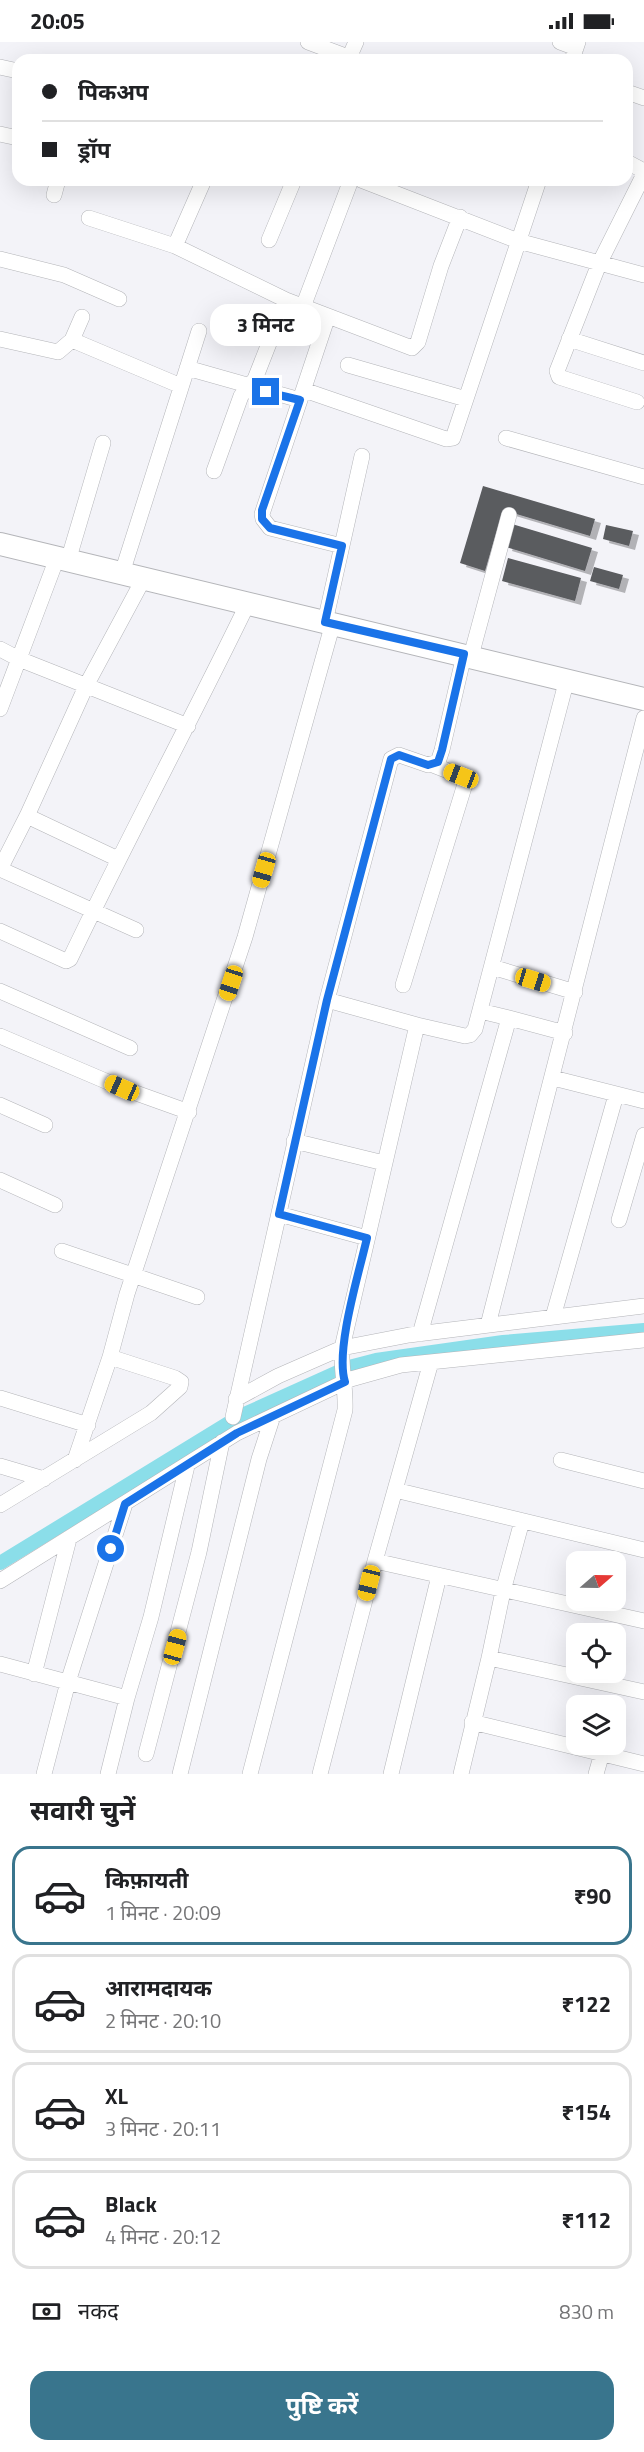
<!DOCTYPE html>
<html lang="hi">
<head>
<meta charset="utf-8">
<style>
  body { margin:0; font-family:"Titillium Web","Noto Sans Devanagari",sans-serif; background:#f2f2f2; color:#202124; height:100vh; display:flex; flex-direction:column; font-size:22px; white-space:nowrap }
  * { box-sizing:border-box; margin:0 }
  p { font-size:20px; color:#757577 }
  .icon { flex:none; width:33px; height:33px; fill:none; stroke:currentColor; stroke-width:2; stroke-linecap:round; stroke-linejoin:round }
  .map { position:relative; height:1732px; overflow:hidden }
  .panel { display:flex; flex-direction:column; background:#fff; flex:1 }
  .panel>* { flex:none }
  .top-card { position:absolute; left:12px; top:12px; width:621px; height:132px; border-radius:18px; box-shadow:0 6px 24px #0002; display:grid; align-content:center; height:132px; padding:0 30px; background:#fff }
  .needle { width:39px; rotate:70deg }
  .controls { position:absolute; left:566px; top:1509px; display:grid; gap:12px }
  .controls a { display:grid; place-items:center; width:60px; height:60px; border-radius:12px; background:#fff; box-shadow:0 6px 24px #0002; font-size:30px }
  .end { position:absolute; width:27px; height:27px; margin:-14px; border:8px solid #1a73e8; background:#fff; box-shadow:0 0 0 3px #fff }
  .from { border-radius:50% }
  .bubble { position:absolute; height:42px; border-radius:18px; background:#fff; box-shadow:0 6px 24px #0002; font-size:20px; font-weight:700; line-height:42px; text-align:center }
  .car { position:absolute; width:18px; height:36px; margin:-18px -9px; border-radius:8px; box-shadow:0 0 4px 2px #0007; background:linear-gradient(#f5c518 24%,#345 0 40%,#f5c518 0 76%,#345 0 86%,#f5c518 0) }
  .top-card b { display:flex; align-items:center; gap:21px; height:57px; font-size:22px }
  .top-card b+b { border-top:2px solid #e0e0e0 }
  .top-card i { width:15px; height:15px; background:#202124 }
  ul { padding:0; list-style:none }
  li { display:flex; align-items:center; gap:18px; height:99px; margin:0 12px 9px; padding:0 18px; border:3px solid #e0e0e0; border-radius:18px }
  li div { flex:1 }
  li b { display:block; font-size:22px }
  li em { font-style:normal; font-weight:700 }
  li.selected { border-color:#39758d }
  li>.icon { width:54px; height:54px; stroke-width:1.5 }
  h2 { padding:0 30px; font-size:27px; line-height:72px }
  .pay { display:flex; align-items:center; gap:15px; height:66px; padding:0 30px; font-size:22px }
  .pay p { margin-inline-start:auto }
  .button { display:flex; gap:12px; margin-top:auto; padding:12px 30px }
  .button a { flex:1; height:69px; border-radius:18px; background:#39758d; color:#fff; font-size:24px; font-weight:700; line-height:69px; text-align:center }
  .status { display:flex; justify-content:space-between; align-items:center; height:42px; padding:0 30px; background:#fff; direction:ltr }
  .status svg { height:16px; fill:currentColor }
  .map>svg:first-child { display:block }
</style>
</head>
<body>
<div class="status"><b>20:05</b><svg viewBox="0 0 49 12"><path d="M0 12V9h3v3zM5 12V6h3v6zM10 12V3h3v9zM15 12V0h3v12zM26 1h20v11H26zM47 4h2v5h-2z"/></svg></div>
<div class="map">
<svg width="644" height="1732" viewBox="0 0 644 1732">
  <defs>
    <filter id="shadow"><feDropShadow dx="6" dy="4" stdDeviation="0" flood-color="#0004"/></filter>
  </defs>
  <rect width="100%" height="100%" fill="#f3f3f8"/>
  <g fill="none" stroke-linecap="round" stroke-linejoin="round">
    <path stroke="#8bdee9" stroke-width="14" d="M 0,1521 L 240,1374 L 349,1325 L 376,1318 L 503,1300 L 644,1288"/>
  </g>
  <path fill="#5a5b5f" filter="url(#shadow)" d="M 483,444 L 595,477 L 590,494 L 503,468 L 485,529 L 460,521 Z
    M 512,482 L 592,506 L 585,529 L 506,505 Z
    M 606,483 L 633,489 L 629,504 L 603,497 Z
    M 508,516 L 581,536 L 575,559 L 502,539 Z
    M 594,525 L 623,533 L 619,547 L 590,539 Z"/>
  <g fill="none" stroke-linecap="round" stroke-linejoin="round">
    <defs>
      <path id="minor" d="M 308,0 L 356,18
        M 560,0 L 576,6
        M 348,18 L 356,0
        M 572,18 L 578,0
        M 0,25 L 18,29
        M 627,50 L 644,56
        M 0,92 L 18,96
        M 627,120 L 644,129
        M 361,138 L 518,199 L 644,233
        M 54,153 L 58,138
        M 89,176 L 175,204 L 286,258 L 412,306 L 418,300 L 441,224 L 460,175
        M 269,198 L 294,138
        M 175,204 L 204,138
        M 0,217 L 64,233 L 119,257
        M 303,265 L 351,138
        M 328,274 L 262,472 L 263,477 L 270,486 L 342,504
        M 0,297 L 58,310 L 72,298 L 82,275
        M 569,297 L 644,321
        M 72,298 L 181,344
        M 348,323 L 466,357
        M 187,326 L 300,358
        M 304,348 L 446,397 L 453,396 L 539,138
        M 637,360 L 559,335 L 557,329 L 599,222 L 644,132
        M 506,396 L 644,435
        M 214,429 L 241,354 L 255,337 L 286,258
        M 68,519 L 103,401
        M 122,531 L 199,289
        M 325,580 L 362,414
        M 0,607 L 19,617 L 188,684
        M 471,614 L 509,473
        M 0,667 L 57,516
        M 27,774 L 118,817
        M 0,827 L 27,774 L 87,642 L 144,536
        M 0,827 L 136,888
        M 0,889 L 66,919 L 70,917 C 127,797 190,681 248,561
        M 492,925 L 575,950
        M 403,943 L 465,742 L 464,737 L 461,734 L 433,723
        M 0,949 L 130,1006
        M 509,976 L 565,991
        M 417,983 L 465,994 L 470,993 L 475,987 L 567,637
        M 0,994 L 122,1046 L 189,1070
        M 553,1036 L 644,1059
        M 0,1063 L 45,1083
        M 294,1099 L 384,1121
        M 0,1138 L 55,1163
        M 279,1172 L 367,1196
        M 619,1178 L 644,1093
        M 62,1209 L 197,1255
        M 553,1275 L 616,1053
        M 488,1283 L 644,676
        M 420,1292 L 509,976 L 480,969
        M 0,1356 L 88,1383
        M 236,1357 L 278,1334 L 342,1306 L 409,1293 L 644,1264
        M 233,1375 L 327,958 L 391,717 L 399,713 L 428,723 L 438,720 L 442,708 L 464,613
        M 75,1418 L 110,1315 L 127,1252 L 245,895 L 333,581
        M 561,1418 L 644,1439
        M 0,1424 L 44,1437
        M 395,1448 L 644,1508
        M 0,1463 L 151,1371 L 180,1345 L 181,1340 L 175,1336 L 110,1315
        M 375,1519 L 644,1579
        M 0,1539 L 237,1391 L 351,1337 L 401,1323 L 644,1298
        M 489,1616 L 644,1650
        M 0,1622 L 127,1656
        M 34,1632 L 69,1497
        M 472,1680 L 644,1722
        M 146,1712 L 199,1510 L 222,1400
        M 44,1732 L 68,1640 L 125,1462
        M 108,1732 L 127,1656 L 151,1575 L 187,1424
        M 180,1732 L 259,1417 L 273,1374
        M 250,1732 L 345,1368 C 346,1347 341,1327 342,1306 L 417,983 L 327,958
        M 320,1732 L 375,1519 L 431,1320
        M 391,1732 L 439,1534
        M 461,1732 L 489,1616 L 503,1549 L 522,1479
        M 596,1732 L 602,1711"/>
      <path id="secondary" d="M 0,502 L 644,657"/>
    </defs>
    <use href="#minor" stroke="#b4b5b9" stroke-width="16"/>
    <use href="#secondary" stroke="#b4b5b9" stroke-width="24"/>
    <use href="#minor" stroke="#fff" stroke-width="15"/>
    <use href="#secondary" stroke="#fff" stroke-width="22"/>
  </g>
  <g fill="none" stroke-linecap="round" stroke-linejoin="round">
    <path stroke="#1a73e8" stroke-width="8" d="M 111,1507 L 125,1462 L 237,1391 L 345,1340 C 335,1308 359,1231 367,1196 L 279,1172 L 327,958 L 391,717 L 399,713 L 428,723 L 438,720 L 442,708 L 464,612 L 325,580 L 342,504 L 270,486 L 262,477 L 262,468 L 300,358 L 266,350"/>
  </g>
</svg>
<div class="controls">
<a><svg class="needle" viewBox="-14 -14 28 28"><path d="M0-13l5 13h-10z" fill="#e53935"/><path d="M0 13l5-13h-10z" fill="#757577"/></svg></a>
<a><svg class="icon" aria-label="locate" viewBox="0 0 24 24"><circle cx="12" cy="12" r="6"/><path d="M12 2v4M12 18v4M2 12h4M18 12h4"/></svg></a>
<a><svg class="icon" aria-label="layers" viewBox="0 0 24 24"><path d="M12 4l9 5-9 5-9-5zM3 14l9 5 9-5"/></svg></a>
</div>
<i class="end from" style="left:111px;top:1507px"></i>
<i class="end" style="left:266px;top:350px"></i>
<div class="bubble" style="left:210px;top:262px;width:111px">3 मिनट</div>
<i class="car" style="left:461px;top:734px;rotate:291deg"></i>
<i class="car" style="left:264px;top:828px;rotate:196deg"></i>
<i class="car" style="left:533px;top:938px;rotate:107deg"></i>
<i class="car" style="left:231px;top:941px;rotate:198deg"></i>
<i class="car" style="left:122px;top:1046px;rotate:294deg"></i>
<i class="car" style="left:369px;top:1541px;rotate:194deg"></i>
<i class="car" style="left:175px;top:1605px;rotate:15deg"></i>
<div class="top-card">
<b><i class="from"></i>पिकअप</b>
<b><i></i>ड्रॉप</b>
</div>
</div>
<section class="panel">
<h2>सवारी चुनें</h2>
<ul>
<li class="selected"><svg class="icon" aria-label="car" viewBox="0 0 24 24"><path d="M5 17H2v-5l4-1 3-4h7l3 4 3 1v5h-3M9 17h6M6 11h13"/><circle cx="7" cy="17" r="2"/><circle cx="17" cy="17" r="2"/></svg><div><b>किफ़ायती</b><p>1 मिनट · 20:09</p></div><em>₹90</em></li>
<li><svg class="icon" aria-label="car" viewBox="0 0 24 24"><path d="M5 17H2v-5l4-1 3-4h7l3 4 3 1v5h-3M9 17h6M6 11h13"/><circle cx="7" cy="17" r="2"/><circle cx="17" cy="17" r="2"/></svg><div><b>आरामदायक</b><p>2 मिनट · 20:10</p></div><em>₹122</em></li>
<li><svg class="icon" aria-label="car" viewBox="0 0 24 24"><path d="M5 17H2v-5l4-1 3-4h7l3 4 3 1v5h-3M9 17h6M6 11h13"/><circle cx="7" cy="17" r="2"/><circle cx="17" cy="17" r="2"/></svg><div><b>XL</b><p>3 मिनट · 20:11</p></div><em>₹154</em></li>
<li><svg class="icon" aria-label="car" viewBox="0 0 24 24"><path d="M5 17H2v-5l4-1 3-4h7l3 4 3 1v5h-3M9 17h6M6 11h13"/><circle cx="7" cy="17" r="2"/><circle cx="17" cy="17" r="2"/></svg><div><b>Black</b><p>4 मिनट · 20:12</p></div><em>₹112</em></li>
</ul>
<div class="pay"><svg class="icon" aria-label="cash" viewBox="0 0 24 24"><path d="M3 7h18v10H3z"/><circle cx="12" cy="12" r="2"/></svg>नकद<p>830 m</p></div>
<div class="button"><a>पुष्टि करें</a></div>
</section>
</body>
</html>
